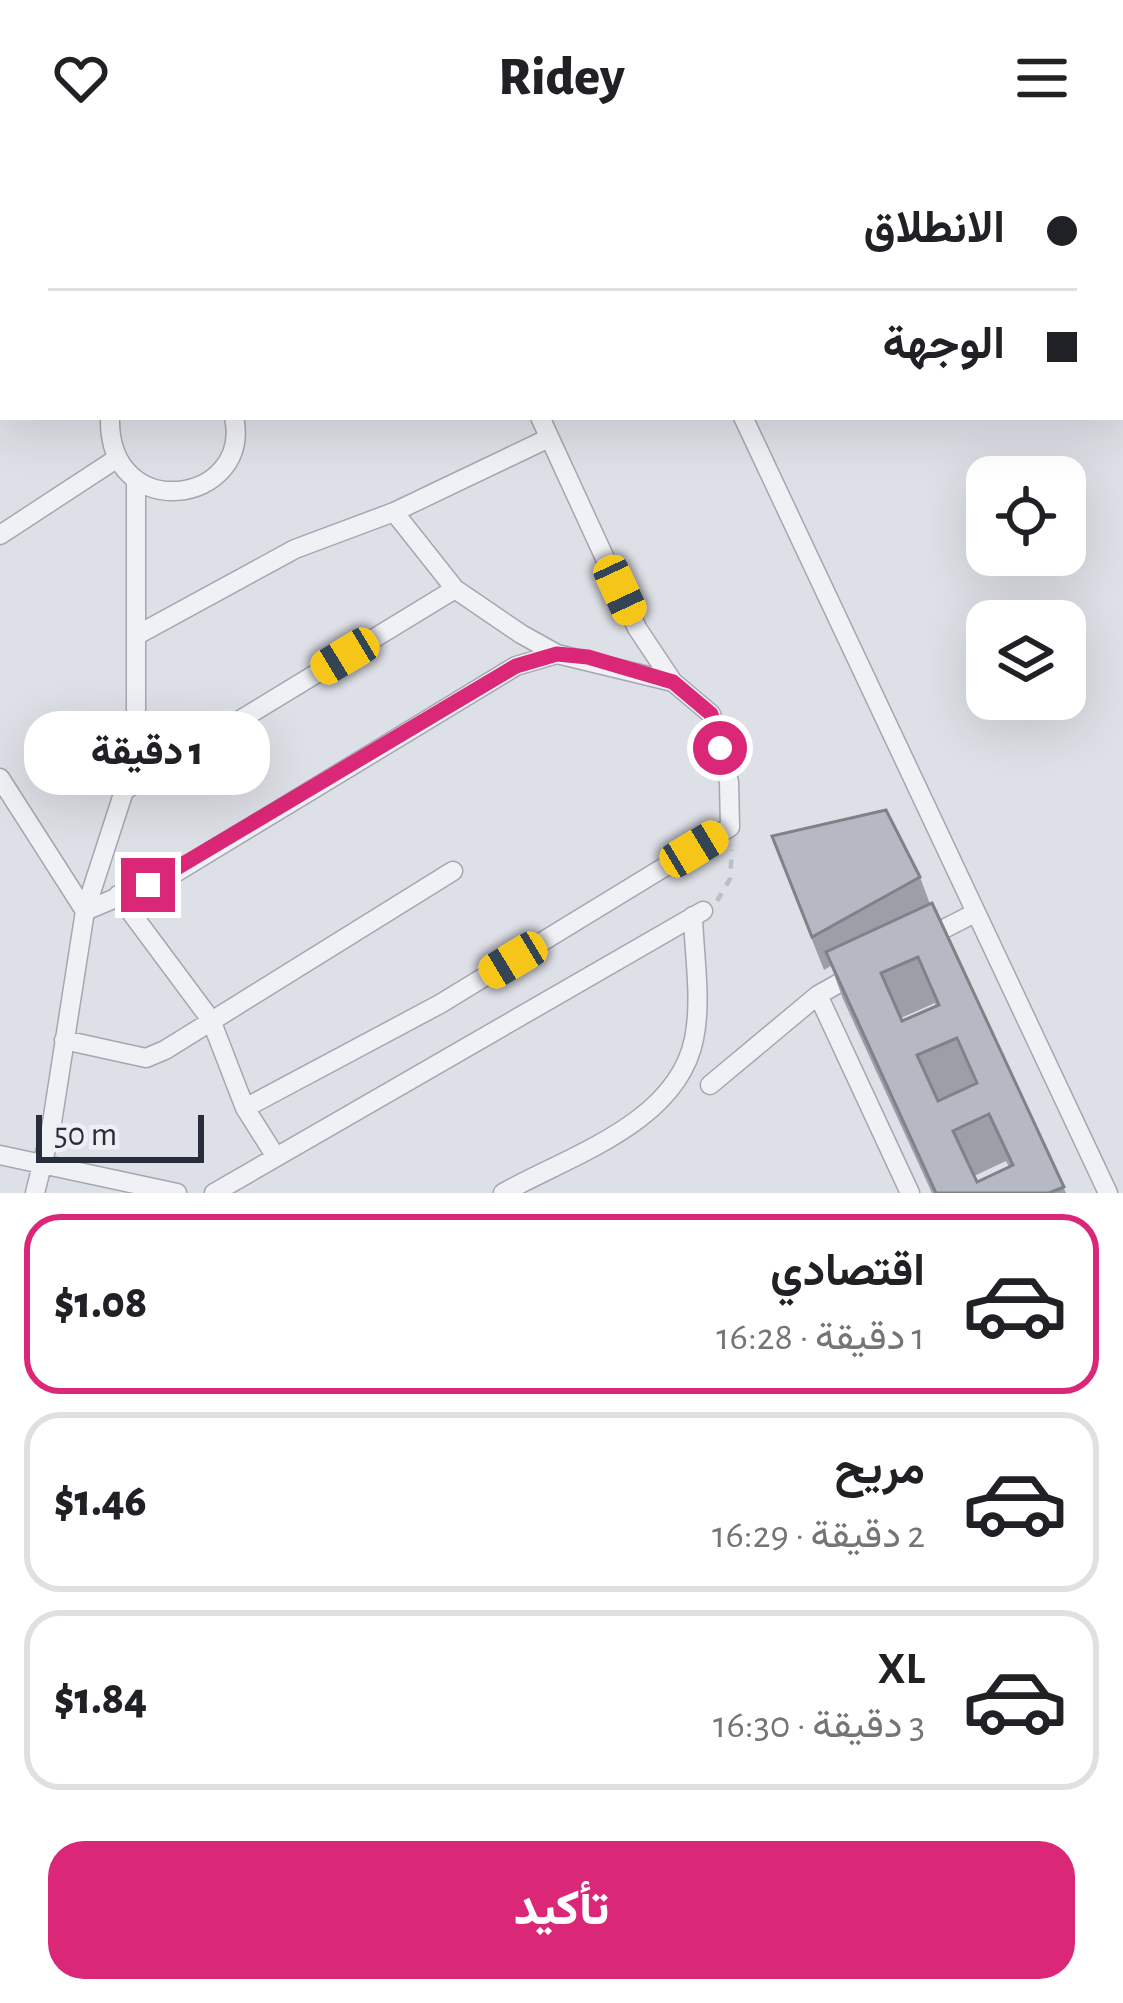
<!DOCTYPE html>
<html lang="ar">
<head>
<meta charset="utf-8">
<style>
  body { margin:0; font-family:"Alegreya Sans",Vazirmatn,sans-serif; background:#f6f6f6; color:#202124; direction:rtl; height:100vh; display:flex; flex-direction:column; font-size:45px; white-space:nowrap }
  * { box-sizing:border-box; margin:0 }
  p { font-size:39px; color:#757577 }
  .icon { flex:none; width:66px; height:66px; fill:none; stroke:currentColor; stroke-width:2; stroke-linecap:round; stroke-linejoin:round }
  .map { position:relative; height:1037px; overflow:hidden; direction:ltr }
  .details { display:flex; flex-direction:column; background:#fff; flex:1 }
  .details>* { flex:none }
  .guide { position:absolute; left:0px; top:0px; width:1125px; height:264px; box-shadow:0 12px 48px #0002; direction:rtl; display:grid; align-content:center; height:264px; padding:0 48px; background:#fff }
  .buttons { position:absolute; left:966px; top:300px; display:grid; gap:24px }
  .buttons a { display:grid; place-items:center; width:120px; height:120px; border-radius:24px; background:#fff; box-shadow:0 12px 48px #0002; font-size:60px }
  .scale { position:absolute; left:36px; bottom:30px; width:168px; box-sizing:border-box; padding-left:12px; border:6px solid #282d3c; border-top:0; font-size:33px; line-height:42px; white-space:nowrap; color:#282d3c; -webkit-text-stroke:9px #edeff4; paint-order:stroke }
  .end { position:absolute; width:54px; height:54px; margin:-27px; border:15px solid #db2777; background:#fff; box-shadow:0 0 0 6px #fff }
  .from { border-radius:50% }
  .bubble { position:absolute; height:84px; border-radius:36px; background:#fff; box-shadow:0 12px 48px #0002; font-size:39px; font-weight:800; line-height:84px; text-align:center; direction:rtl }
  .car { position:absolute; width:36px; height:72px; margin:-36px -18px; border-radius:15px; box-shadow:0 0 9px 3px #0007; background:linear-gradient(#f5c518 24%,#345 0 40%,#f5c518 0 76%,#345 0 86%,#f5c518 0) }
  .guide b { display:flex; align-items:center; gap:42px; height:114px; font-size:45px }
  .guide b+b { border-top:3px solid #e0e0e0 }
  .guide i { width:30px; height:30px; background:#202124 }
  ul { padding:21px 0 0; list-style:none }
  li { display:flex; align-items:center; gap:36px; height:180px; margin:0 24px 18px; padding:0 24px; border:6px solid #e0e0e0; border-radius:36px }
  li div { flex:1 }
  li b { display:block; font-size:45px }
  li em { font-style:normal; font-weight:800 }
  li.current { border-color:#db2777 }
  li>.icon { width:108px; height:108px; stroke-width:1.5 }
  .cta { display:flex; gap:24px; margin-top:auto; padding:24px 48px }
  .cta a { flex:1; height:138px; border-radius:36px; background:#db2777; color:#fff; font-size:48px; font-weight:800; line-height:138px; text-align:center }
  header { display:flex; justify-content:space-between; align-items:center; height:156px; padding:0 48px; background:#fff; font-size:54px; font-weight:800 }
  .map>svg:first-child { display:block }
</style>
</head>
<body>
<header><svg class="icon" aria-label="menu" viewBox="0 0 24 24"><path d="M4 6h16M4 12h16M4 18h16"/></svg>Ridey<svg class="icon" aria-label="heart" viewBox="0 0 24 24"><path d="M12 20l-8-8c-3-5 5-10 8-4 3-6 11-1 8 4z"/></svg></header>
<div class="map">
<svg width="1123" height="1037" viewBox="0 0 1123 1037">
  <rect width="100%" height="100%" fill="#dee0e7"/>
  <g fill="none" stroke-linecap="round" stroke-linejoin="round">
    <defs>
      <path id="street" d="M 7,0 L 8,3
        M 525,0 L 526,3
        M 619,0 L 621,3
        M 709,0 L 710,3
        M 911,0 L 917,3
        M 758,3 L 764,0
        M 1122,106 L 1123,107
        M 0,174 L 3,172
        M 110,261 C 107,370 253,349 234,261
        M 743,261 L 1108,1037
        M 394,356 L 455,433 L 521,478 L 557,498 L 673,526
        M 0,379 L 116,303
        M 139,478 L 295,393 L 394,356 L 549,282
        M 0,622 L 85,755 L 51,973 L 35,1037
        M 125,634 L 455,433
        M 118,739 L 211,864 L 245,952 L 276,1001
        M 85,755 L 175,717 L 516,510 L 557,498
        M 85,755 L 136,598 L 136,325
        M 926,782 L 975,757
        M 818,839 L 910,1037
        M 64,884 L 146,902 L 165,894 L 453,715
        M 710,929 L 818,839 L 859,816
        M 245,952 L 440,848 L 730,671 L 729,626 L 711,558 L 673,526 L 637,472 L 540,261
        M 0,999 L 177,1037
        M 214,1037 L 703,755
        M 503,1037 C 571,999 677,967 694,883 C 702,844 694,799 693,760"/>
    </defs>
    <use href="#street" stroke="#a4a7b0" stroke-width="21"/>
    <path stroke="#bcbec5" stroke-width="4.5" stroke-dasharray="9 9" stroke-linecap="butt" d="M 717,745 L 730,723 L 732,694"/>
    <use href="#street" stroke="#f0f1f5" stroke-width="18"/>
  </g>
  <path fill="#9d9fa8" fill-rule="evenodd" d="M 302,0 L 435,0 L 427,3 L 301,3 Z
    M 784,713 L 920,721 L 930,748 L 932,747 L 1066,1037 L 932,1037 L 843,843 L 831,810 L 824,814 ZM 935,847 L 936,851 L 902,865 L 901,862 ZM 1006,1005 L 1009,1011 L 977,1026 L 974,1020 Z"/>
  <path fill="#7f8288" d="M 174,0 L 191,0 L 191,3 L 173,3 Z"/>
  <path fill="#b6b9c3" stroke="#7f8288" stroke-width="3" fill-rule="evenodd" d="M 123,0 L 174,0 L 173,3 L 122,3 Z
    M 302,0 L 348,0 L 349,3 L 301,3 Z
    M 472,0 L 500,0 L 501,3 L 473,3 Z
    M 886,654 L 920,721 L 812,781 L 772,680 Z
    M 932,747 L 1064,1031 L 1049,1037 L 936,1037 L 826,796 ZM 918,801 L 939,849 L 902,865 L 881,817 ZM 957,882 L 977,927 L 938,945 L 917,899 ZM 989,958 L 1013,1009 L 977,1026 L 953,975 Z"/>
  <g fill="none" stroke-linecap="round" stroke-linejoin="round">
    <path stroke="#db2777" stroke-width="15" d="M 148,729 L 516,510 L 557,498 L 588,501 L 673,526 L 711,558 L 720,592"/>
  </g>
</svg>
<div class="buttons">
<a><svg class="icon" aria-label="locate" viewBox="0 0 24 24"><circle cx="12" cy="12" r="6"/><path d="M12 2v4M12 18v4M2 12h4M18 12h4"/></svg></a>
<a><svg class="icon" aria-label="layers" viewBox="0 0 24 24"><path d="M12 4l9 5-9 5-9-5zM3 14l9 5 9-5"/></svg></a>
</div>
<div class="scale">50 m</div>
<i class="end from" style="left:720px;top:592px"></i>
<i class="end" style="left:148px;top:729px"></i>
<div class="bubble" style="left:24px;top:555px;width:246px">1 دقيقة</div>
<i class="car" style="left:620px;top:434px;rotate:155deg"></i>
<i class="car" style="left:345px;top:500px;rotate:239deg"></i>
<i class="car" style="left:694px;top:693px;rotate:59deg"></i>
<i class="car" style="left:513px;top:804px;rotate:239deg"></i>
<div class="guide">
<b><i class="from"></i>الانطلاق</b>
<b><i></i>الوجهة</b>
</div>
</div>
<section class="details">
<ul>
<li class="current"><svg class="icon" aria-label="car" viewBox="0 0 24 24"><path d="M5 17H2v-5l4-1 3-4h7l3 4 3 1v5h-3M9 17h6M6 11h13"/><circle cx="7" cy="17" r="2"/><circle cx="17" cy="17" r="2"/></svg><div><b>اقتصادي</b><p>1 دقيقة · 16:28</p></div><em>$1.08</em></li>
<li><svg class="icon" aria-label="car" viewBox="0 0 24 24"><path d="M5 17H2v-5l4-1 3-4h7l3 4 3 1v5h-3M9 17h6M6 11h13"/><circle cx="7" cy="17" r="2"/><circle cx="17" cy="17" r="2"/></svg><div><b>مريح</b><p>2 دقيقة · 16:29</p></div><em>$1.46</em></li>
<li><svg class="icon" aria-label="car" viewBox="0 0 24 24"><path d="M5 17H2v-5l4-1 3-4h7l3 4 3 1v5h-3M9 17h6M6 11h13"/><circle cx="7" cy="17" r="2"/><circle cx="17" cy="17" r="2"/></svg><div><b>XL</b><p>3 دقيقة · 16:30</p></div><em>$1.84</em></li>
</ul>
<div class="cta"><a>تأكيد</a></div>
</section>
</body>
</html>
